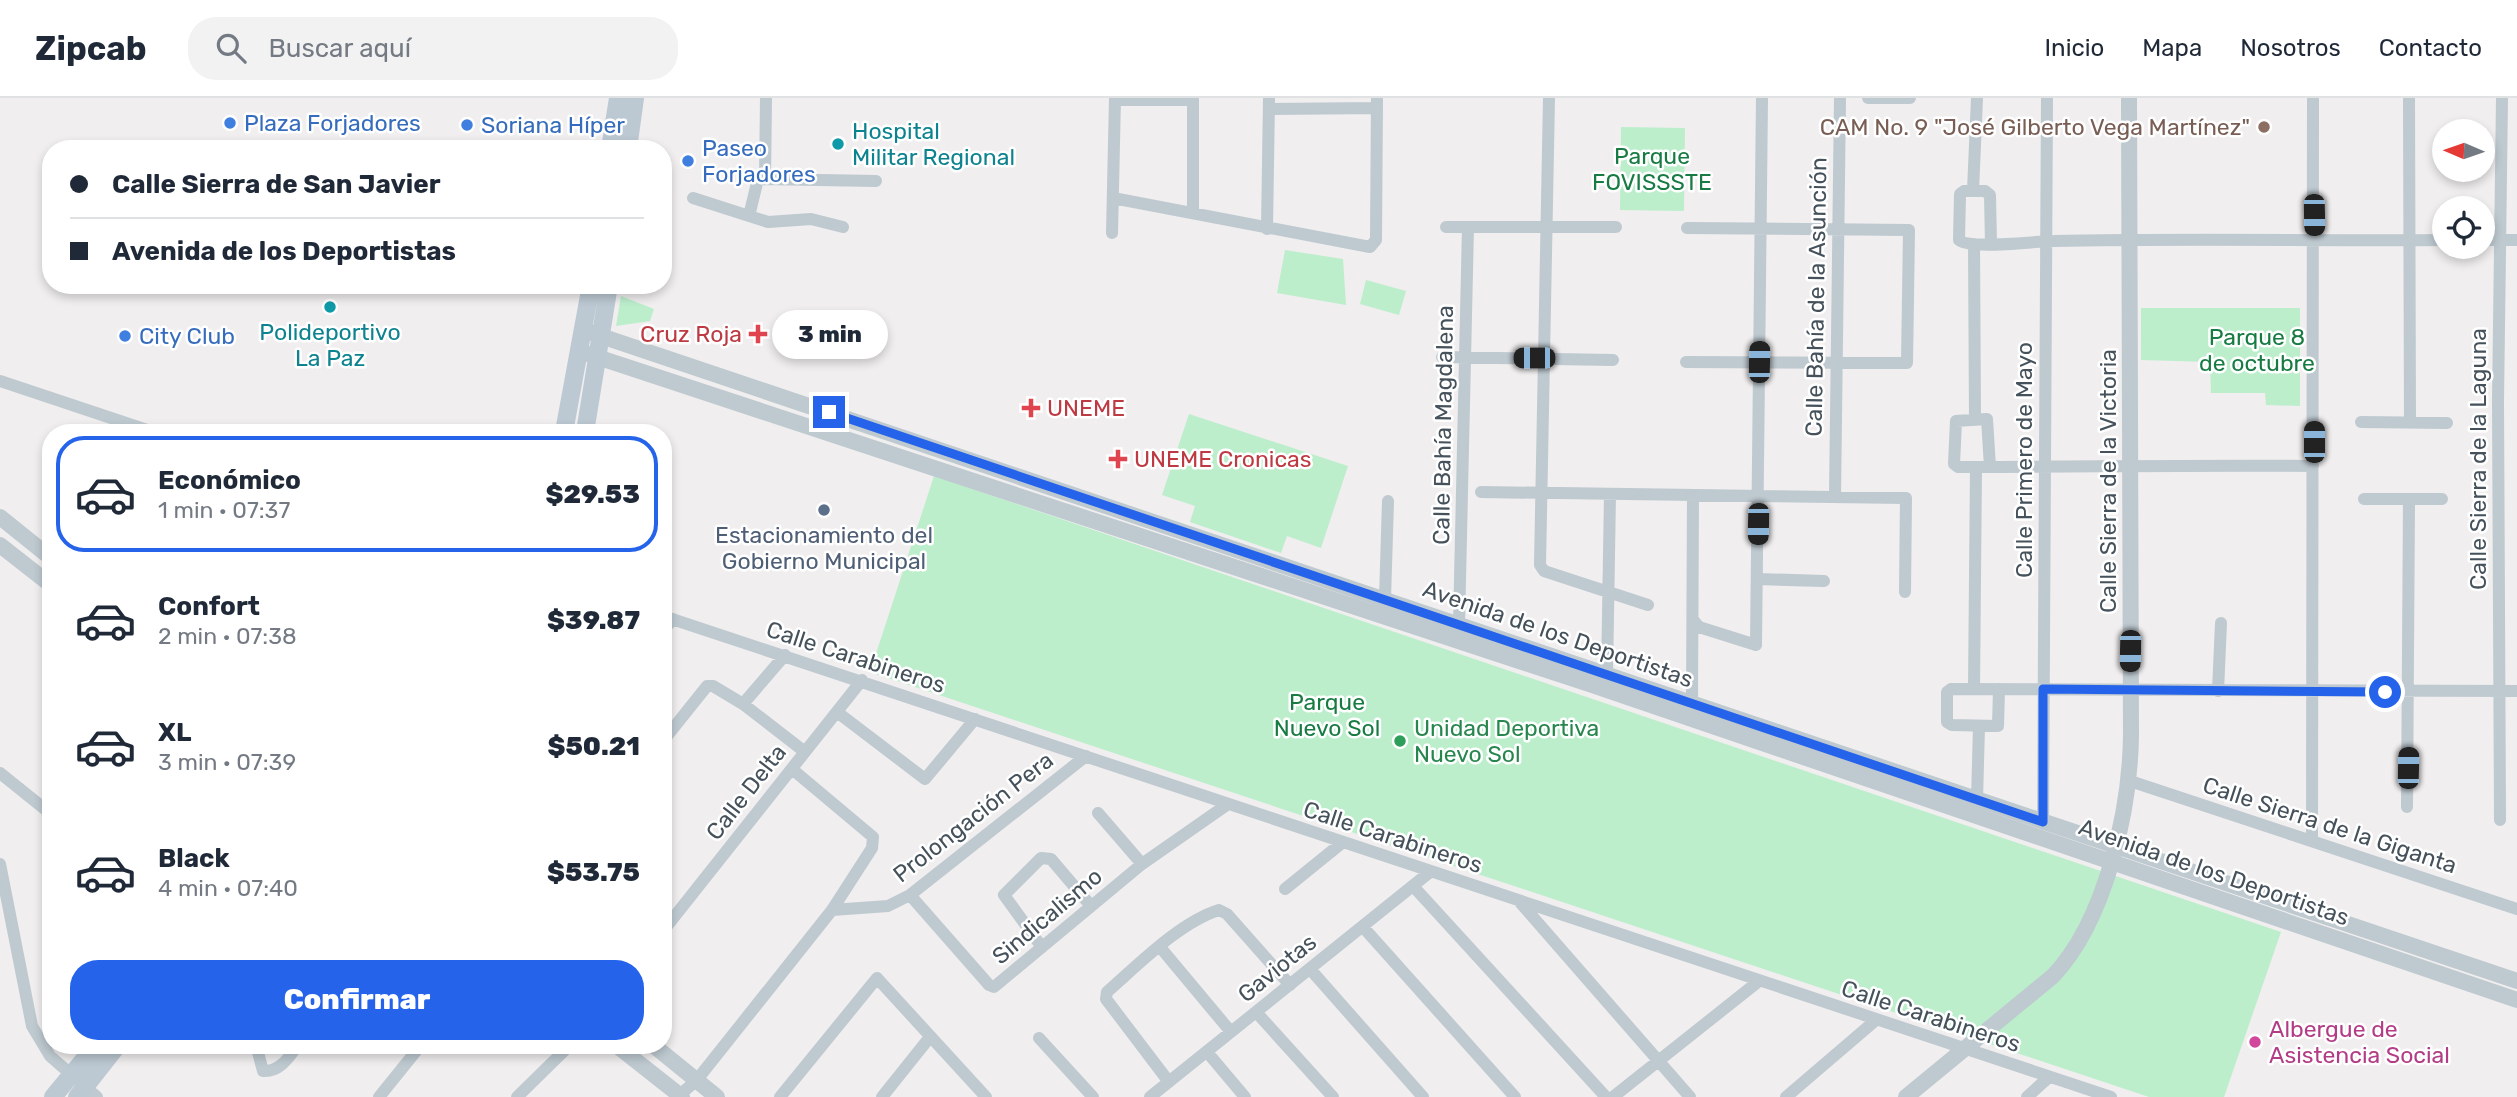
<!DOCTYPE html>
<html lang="es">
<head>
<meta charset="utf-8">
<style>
  body { margin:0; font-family:Rubik,sans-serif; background:#f2f2f3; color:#1f2937; height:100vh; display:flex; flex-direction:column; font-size:26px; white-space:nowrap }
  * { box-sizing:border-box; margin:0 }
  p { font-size:23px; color:#747a83 }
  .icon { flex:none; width:38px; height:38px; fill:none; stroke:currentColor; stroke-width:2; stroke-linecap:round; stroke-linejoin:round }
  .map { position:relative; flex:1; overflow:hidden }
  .panel { position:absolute; left:42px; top:326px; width:630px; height:630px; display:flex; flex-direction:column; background:#fff; border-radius:28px; box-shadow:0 4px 10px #0003 }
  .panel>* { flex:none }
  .banner { position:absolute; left:42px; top:42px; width:630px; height:154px; border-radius:28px; box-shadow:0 4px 10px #0003; display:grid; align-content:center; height:154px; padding:0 28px; background:#fff }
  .needle { width:46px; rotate:272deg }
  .controls { position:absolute; left:2432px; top:21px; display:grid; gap:14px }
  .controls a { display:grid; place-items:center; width:63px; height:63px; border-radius:50%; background:#fff; box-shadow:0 4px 10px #0003; font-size:35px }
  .end { position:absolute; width:32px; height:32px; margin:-16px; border:9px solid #2563eb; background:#fff; box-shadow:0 0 0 4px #fff }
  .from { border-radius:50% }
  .bubble { position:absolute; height:49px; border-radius:24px; background:#fff; box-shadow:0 4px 10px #0003; font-size:23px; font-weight:800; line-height:49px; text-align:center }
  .car { position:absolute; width:21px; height:42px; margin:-21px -10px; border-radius:9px; box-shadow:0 0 5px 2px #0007; background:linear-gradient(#222 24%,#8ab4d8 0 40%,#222 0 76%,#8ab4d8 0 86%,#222 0) }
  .banner b { display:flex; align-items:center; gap:24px; height:66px; font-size:26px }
  .banner b+b { border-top:2px solid #e0e1e3 }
  .banner i { width:18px; height:18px; background:#1f2937 }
  ul { padding:12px 0 0; list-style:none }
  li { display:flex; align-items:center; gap:21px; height:116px; margin:0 14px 10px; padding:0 14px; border:4px solid transparent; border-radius:28px }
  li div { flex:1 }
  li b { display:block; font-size:26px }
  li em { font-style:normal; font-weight:800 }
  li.active { border-color:#2563eb }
  li>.icon { width:63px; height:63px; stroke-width:1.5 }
  .primary-button { display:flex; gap:14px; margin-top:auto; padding:14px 28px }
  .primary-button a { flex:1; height:80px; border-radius:28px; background:#2563eb; color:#fff; font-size:28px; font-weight:800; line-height:80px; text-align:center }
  header { display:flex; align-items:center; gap:42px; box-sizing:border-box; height:98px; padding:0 35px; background:#fff; border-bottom:2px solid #e0e1e3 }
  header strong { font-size:33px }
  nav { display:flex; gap:38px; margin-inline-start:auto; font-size:24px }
  .search { width:490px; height:63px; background:#f2f2f3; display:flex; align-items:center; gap:18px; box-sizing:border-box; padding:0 24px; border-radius:28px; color:#747a83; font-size:26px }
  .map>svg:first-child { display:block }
</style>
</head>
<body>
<header>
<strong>Zipcab</strong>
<div class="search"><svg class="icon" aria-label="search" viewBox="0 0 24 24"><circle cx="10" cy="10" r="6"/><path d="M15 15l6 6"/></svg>Buscar aquí</div>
<nav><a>Inicio</a><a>Mapa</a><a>Nosotros</a><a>Contacto</a></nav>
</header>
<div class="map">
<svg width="2517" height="999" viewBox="0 0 2517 999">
  <rect width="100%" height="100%" fill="#f0eeee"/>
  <path fill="#bceecc" d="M 1621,29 L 1685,30 L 1684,113 L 1620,112 Z
    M 1285,152 L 1343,161 L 1346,207 L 1277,195 Z
    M 1366,182 L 1406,193 L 1399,217 L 1360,206 Z
    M 621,198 L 654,211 L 650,223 L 616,228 Z
    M 2141,210 L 2300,210 L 2300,308 L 2266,307 L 2265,295 L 2211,295 L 2210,264 L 2141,262 Z
    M 1189,316 L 1348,368 L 1321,450 L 1287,438 L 1281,455 L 1190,424 L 1195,408 L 1162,397 Z
    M 934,378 L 2281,834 L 2224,999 L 2149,999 L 870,574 Z"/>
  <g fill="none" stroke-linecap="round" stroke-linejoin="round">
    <path stroke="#bec9d0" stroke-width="12" d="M 1549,0 L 1540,467 L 1544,473 L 1648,507
      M 1868,0 L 1910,0
      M 2409,0 L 2410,325
      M 1115,2 L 1193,2
      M 1269,11 L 1377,10
      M 765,81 L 766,0
      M 1973,93 L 1977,0
      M 693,100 L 768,124 L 811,121 L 843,129
      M 1113,100 L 1370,149 L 1376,142 L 1377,0
      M 1193,115 L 1193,0
      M 749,118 L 758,81 L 876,83
      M 1446,129 L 1616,129
      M 1267,131 L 1269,0
      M 1112,135 L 1115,0
      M 2483,142 L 2517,142
      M 1974,146 L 1975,321
      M 1991,146 L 1990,97 L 1985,93 L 1964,93 L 1960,96 L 1959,142 C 1971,152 2035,143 2054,143 C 2184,140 2315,143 2445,142
      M 1442,259 L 1613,262
      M 1686,264 L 1907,265 L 1909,132 L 1687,130
      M 0,283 L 153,334
      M 2361,324 L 2447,325
      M 1990,369 L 1987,321 L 1956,323 L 1954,366 L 1958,369 C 2076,369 2195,367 2313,368
      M 1481,394 L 1906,400 L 1905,494
      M 1835,399 L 1840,0
      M 2364,401 L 2442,401
      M 1757,481 L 1824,483
      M 1385,501 L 1388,403
      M 663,518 L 2111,999
      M 1693,522 L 1699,529 L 1756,547 L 1762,0
      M 1459,526 L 1468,129
      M 663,533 L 673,521
      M 1607,577 L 1610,396
      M 1974,591 L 1976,369
      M 1999,591 L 1998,628 L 1952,627 L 1947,624 L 1947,594 L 1951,591 L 2517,593
      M 2218,593 L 2221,525
      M 1692,605 L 1693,397
      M 743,606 L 785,557
      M 837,614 L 925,681 L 975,621
      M 663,643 L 707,588 L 713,588 L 743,606 L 805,654
      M 792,671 L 873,739 L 872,750 L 832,812
      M 0,675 L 51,716
      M 2130,683 L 2517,811
      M 1977,702 L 1979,628
      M 2407,709 L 2409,401
      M 1098,715 L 1142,766
      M 2500,722 L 2498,303 L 2502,0
      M 2043,724 L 2047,0
      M 2312,742 L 2313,0
      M 0,766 L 32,928 L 50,958 L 97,999
      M 1413,788 L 1606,999
      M 1285,791 L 1343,744
      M 910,797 L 989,887 L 994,889 L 1142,766 L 1228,706
      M 1518,802 L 1690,999
      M 1363,829 L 1515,999
      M 663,833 L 862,582
      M 1041,848 L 1004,797 L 1041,760 L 1051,761 L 1091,808
      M 1160,849 L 1231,934
      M 1310,871 L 1423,999
      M 1256,914 L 1333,999
      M 1039,940 L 1093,999
      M 256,947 L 263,973 C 280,974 289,959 298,947
      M 1207,954 L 1245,999
      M 1169,984 L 1106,901 L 1107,894 C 1138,867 1180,824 1219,812 L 1227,816 L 1290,887
      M 379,999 L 421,947
      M 517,999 L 570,947
      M 677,999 L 696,983 L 832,812 L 888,808 L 910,797 L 1086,658
      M 780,999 L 877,880 L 986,999
      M 882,999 L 930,939
      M 1150,999 L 1430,774
      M 1613,999 L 1759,883
      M 1786,999 L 1876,922
      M 2027,999 L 2049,979"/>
    <path stroke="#bec9d0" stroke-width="16" d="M 589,234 L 2517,883
      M 585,255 L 1589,586 L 2517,902
      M 0,419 L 51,460
      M 0,447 L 51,487
      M 616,947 L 682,999
      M 653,947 L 717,999
      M 1906,999 L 2053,878 C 2106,822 2130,712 2131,637 L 2129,0"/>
    <path stroke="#bcc8d2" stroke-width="18" d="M 610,51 L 618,0
      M 628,51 L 635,0
      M 564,334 L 591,187
      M 585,334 L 609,187
      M 53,999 L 96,947
      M 77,999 L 118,947"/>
  </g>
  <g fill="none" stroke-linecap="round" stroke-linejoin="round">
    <path stroke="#2563eb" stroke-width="9" d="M 829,314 L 2043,724 L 2043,591 L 2385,594"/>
  </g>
  <g fill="#3f7fe0" stroke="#fff" stroke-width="2.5">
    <circle cx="230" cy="25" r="7"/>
    <circle cx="467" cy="27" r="7"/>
    <circle cx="688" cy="63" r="7"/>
    <circle cx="125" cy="238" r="7"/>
  </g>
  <circle fill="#8d6e63" stroke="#fff" stroke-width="2.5" cx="2264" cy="29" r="7"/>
  <g fill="#0f9aa8" stroke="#fff" stroke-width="2.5">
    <circle cx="838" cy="46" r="7"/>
    <circle cx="330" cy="209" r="7"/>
  </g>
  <g fill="#e0444e" stroke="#fff" stroke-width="2.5">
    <path d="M754.5 225.5h7v7h7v7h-7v7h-7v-7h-7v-7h7z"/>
    <path d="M1027.5 299.5h7v7h7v7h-7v7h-7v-7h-7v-7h7z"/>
    <path d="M1114.5 350.5h7v7h7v7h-7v7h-7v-7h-7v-7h7z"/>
  </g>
  <circle fill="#5c6f8a" stroke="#fff" stroke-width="2.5" cx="824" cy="412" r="7"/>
  <circle fill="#2e9e5b" stroke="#fff" stroke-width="2.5" cx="1400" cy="643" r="7"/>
  <circle fill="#d1479c" stroke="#fff" stroke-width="2.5" cx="2255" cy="944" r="7"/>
  <g text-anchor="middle" stroke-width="5" stroke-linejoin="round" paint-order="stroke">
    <g font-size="23" fill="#366cbe" stroke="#fff" text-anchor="start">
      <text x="244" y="33">Plaza Forjadores</text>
      <text x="481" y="35">Soriana Híper</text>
      <text x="702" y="58">Paseo<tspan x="702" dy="26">Forjadores</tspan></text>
      <text x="139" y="246">City Club</text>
    </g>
    <g font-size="23" fill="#785e54" stroke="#fff" text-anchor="end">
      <text x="2250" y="37">CAM No. 9 "José Gilberto Vega Martínez"</text>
    </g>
    <g font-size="23" fill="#0d838f" stroke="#fff" text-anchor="start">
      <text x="852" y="41">Hospital<tspan x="852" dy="26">Militar Regional</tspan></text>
      <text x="330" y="242" text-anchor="middle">Polideportivo<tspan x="330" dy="26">La Paz</tspan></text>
    </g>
    <g font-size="23" fill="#187b43" stroke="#fff">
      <text x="1652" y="66">Parque<tspan x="1652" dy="26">FOVISSSTE</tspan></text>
      <text x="2257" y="247">Parque 8<tspan x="2257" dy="26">de octubre</tspan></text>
      <text x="1327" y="612">Parque<tspan x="1327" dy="26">Nuevo Sol</tspan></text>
    </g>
    <g font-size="23" fill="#46525b" stroke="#fff">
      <text transform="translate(1816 199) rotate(-89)" y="8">Calle Bahía de la Asunción</text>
      <text transform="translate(1443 327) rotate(-89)" y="8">Calle Bahía Magdalena</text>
      <text transform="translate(2478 361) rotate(-90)" y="8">Calle Sierra de la Laguna</text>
      <text transform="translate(2024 362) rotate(-90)" y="8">Calle Primero de Mayo</text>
      <text transform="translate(2108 383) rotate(-90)" y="8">Calle Sierra de la Victoria</text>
      <text transform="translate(1558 536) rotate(19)" y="8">Avenida de los Deportistas</text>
      <text transform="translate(856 559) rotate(18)" y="8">Calle Carabineros</text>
      <text transform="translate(746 694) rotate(-52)" y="8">Calle Delta</text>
      <text transform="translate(973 719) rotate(-38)" y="8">Prolongación Pera</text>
      <text transform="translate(2330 727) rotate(18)" y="8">Calle Sierra de la Giganta</text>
      <text transform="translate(1393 739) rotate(18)" y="8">Calle Carabineros</text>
      <text transform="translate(2214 774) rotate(19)" y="8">Avenida de los Deportistas</text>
      <text transform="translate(1047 818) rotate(-40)" y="8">Sindicalismo</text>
      <text transform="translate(1277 870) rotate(-39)" y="8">Gaviotas</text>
      <text transform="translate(1931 918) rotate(18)" y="8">Calle Carabineros</text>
    </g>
    <g font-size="23" fill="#be3a42" stroke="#fff" text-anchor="start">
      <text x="742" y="244" text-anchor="end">Cruz Roja</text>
      <text x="1047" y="318">UNEME</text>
      <text x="1134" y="369">UNEME Cronicas</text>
    </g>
    <g font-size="23" fill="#4e5e75" stroke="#fff">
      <text x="824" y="445">Estacionamiento del<tspan x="824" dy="26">Gobierno Municipal</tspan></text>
    </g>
    <g font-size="23" fill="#27864d" stroke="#fff" text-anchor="start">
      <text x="1414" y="638">Unidad Deportiva<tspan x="1414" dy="26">Nuevo Sol</tspan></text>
    </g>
    <g font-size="23" fill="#b23c85" stroke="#fff" text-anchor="start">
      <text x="2269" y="939">Albergue de<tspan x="2269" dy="26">Asistencia Social</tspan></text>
    </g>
  </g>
</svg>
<div class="controls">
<a><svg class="needle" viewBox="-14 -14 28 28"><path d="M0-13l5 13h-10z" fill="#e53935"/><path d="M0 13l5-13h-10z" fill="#747a83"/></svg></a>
<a><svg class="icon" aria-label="locate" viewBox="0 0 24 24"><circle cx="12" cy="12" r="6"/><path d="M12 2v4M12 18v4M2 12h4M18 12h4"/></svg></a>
</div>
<i class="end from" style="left:2385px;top:594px"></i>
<i class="end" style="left:829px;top:314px"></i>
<div class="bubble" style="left:772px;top:212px;width:116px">3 min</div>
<i class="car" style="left:2314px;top:117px;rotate:179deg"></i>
<i class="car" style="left:1534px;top:260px;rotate:270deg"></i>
<i class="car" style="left:1759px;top:264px;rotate:1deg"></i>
<i class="car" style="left:2314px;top:344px;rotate:0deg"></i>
<i class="car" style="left:1758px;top:426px;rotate:181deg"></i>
<i class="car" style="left:2130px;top:553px;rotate:181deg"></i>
<i class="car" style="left:2408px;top:670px;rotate:1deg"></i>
<div class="banner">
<b><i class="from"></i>Calle Sierra de San Javier</b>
<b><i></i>Avenida de los Deportistas</b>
</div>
<section class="panel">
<ul>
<li class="active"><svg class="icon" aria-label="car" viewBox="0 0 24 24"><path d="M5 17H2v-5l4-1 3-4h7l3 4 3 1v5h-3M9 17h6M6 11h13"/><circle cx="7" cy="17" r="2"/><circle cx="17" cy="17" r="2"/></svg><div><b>Económico</b><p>1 min · 07:37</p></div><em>$29.53</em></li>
<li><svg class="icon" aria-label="car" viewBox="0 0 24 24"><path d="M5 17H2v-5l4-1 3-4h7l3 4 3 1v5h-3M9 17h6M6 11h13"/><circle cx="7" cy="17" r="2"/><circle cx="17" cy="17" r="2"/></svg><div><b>Confort</b><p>2 min · 07:38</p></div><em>$39.87</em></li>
<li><svg class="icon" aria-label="car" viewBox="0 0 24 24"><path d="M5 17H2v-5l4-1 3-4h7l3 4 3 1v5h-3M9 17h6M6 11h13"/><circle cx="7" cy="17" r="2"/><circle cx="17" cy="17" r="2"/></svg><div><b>XL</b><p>3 min · 07:39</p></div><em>$50.21</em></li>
<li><svg class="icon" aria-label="car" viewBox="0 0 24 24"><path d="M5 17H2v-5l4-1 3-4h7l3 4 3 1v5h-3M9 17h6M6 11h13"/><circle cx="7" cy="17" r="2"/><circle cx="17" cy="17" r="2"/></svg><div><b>Black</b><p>4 min · 07:40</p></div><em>$53.75</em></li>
</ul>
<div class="primary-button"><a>Confirmar</a></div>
</section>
</div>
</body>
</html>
